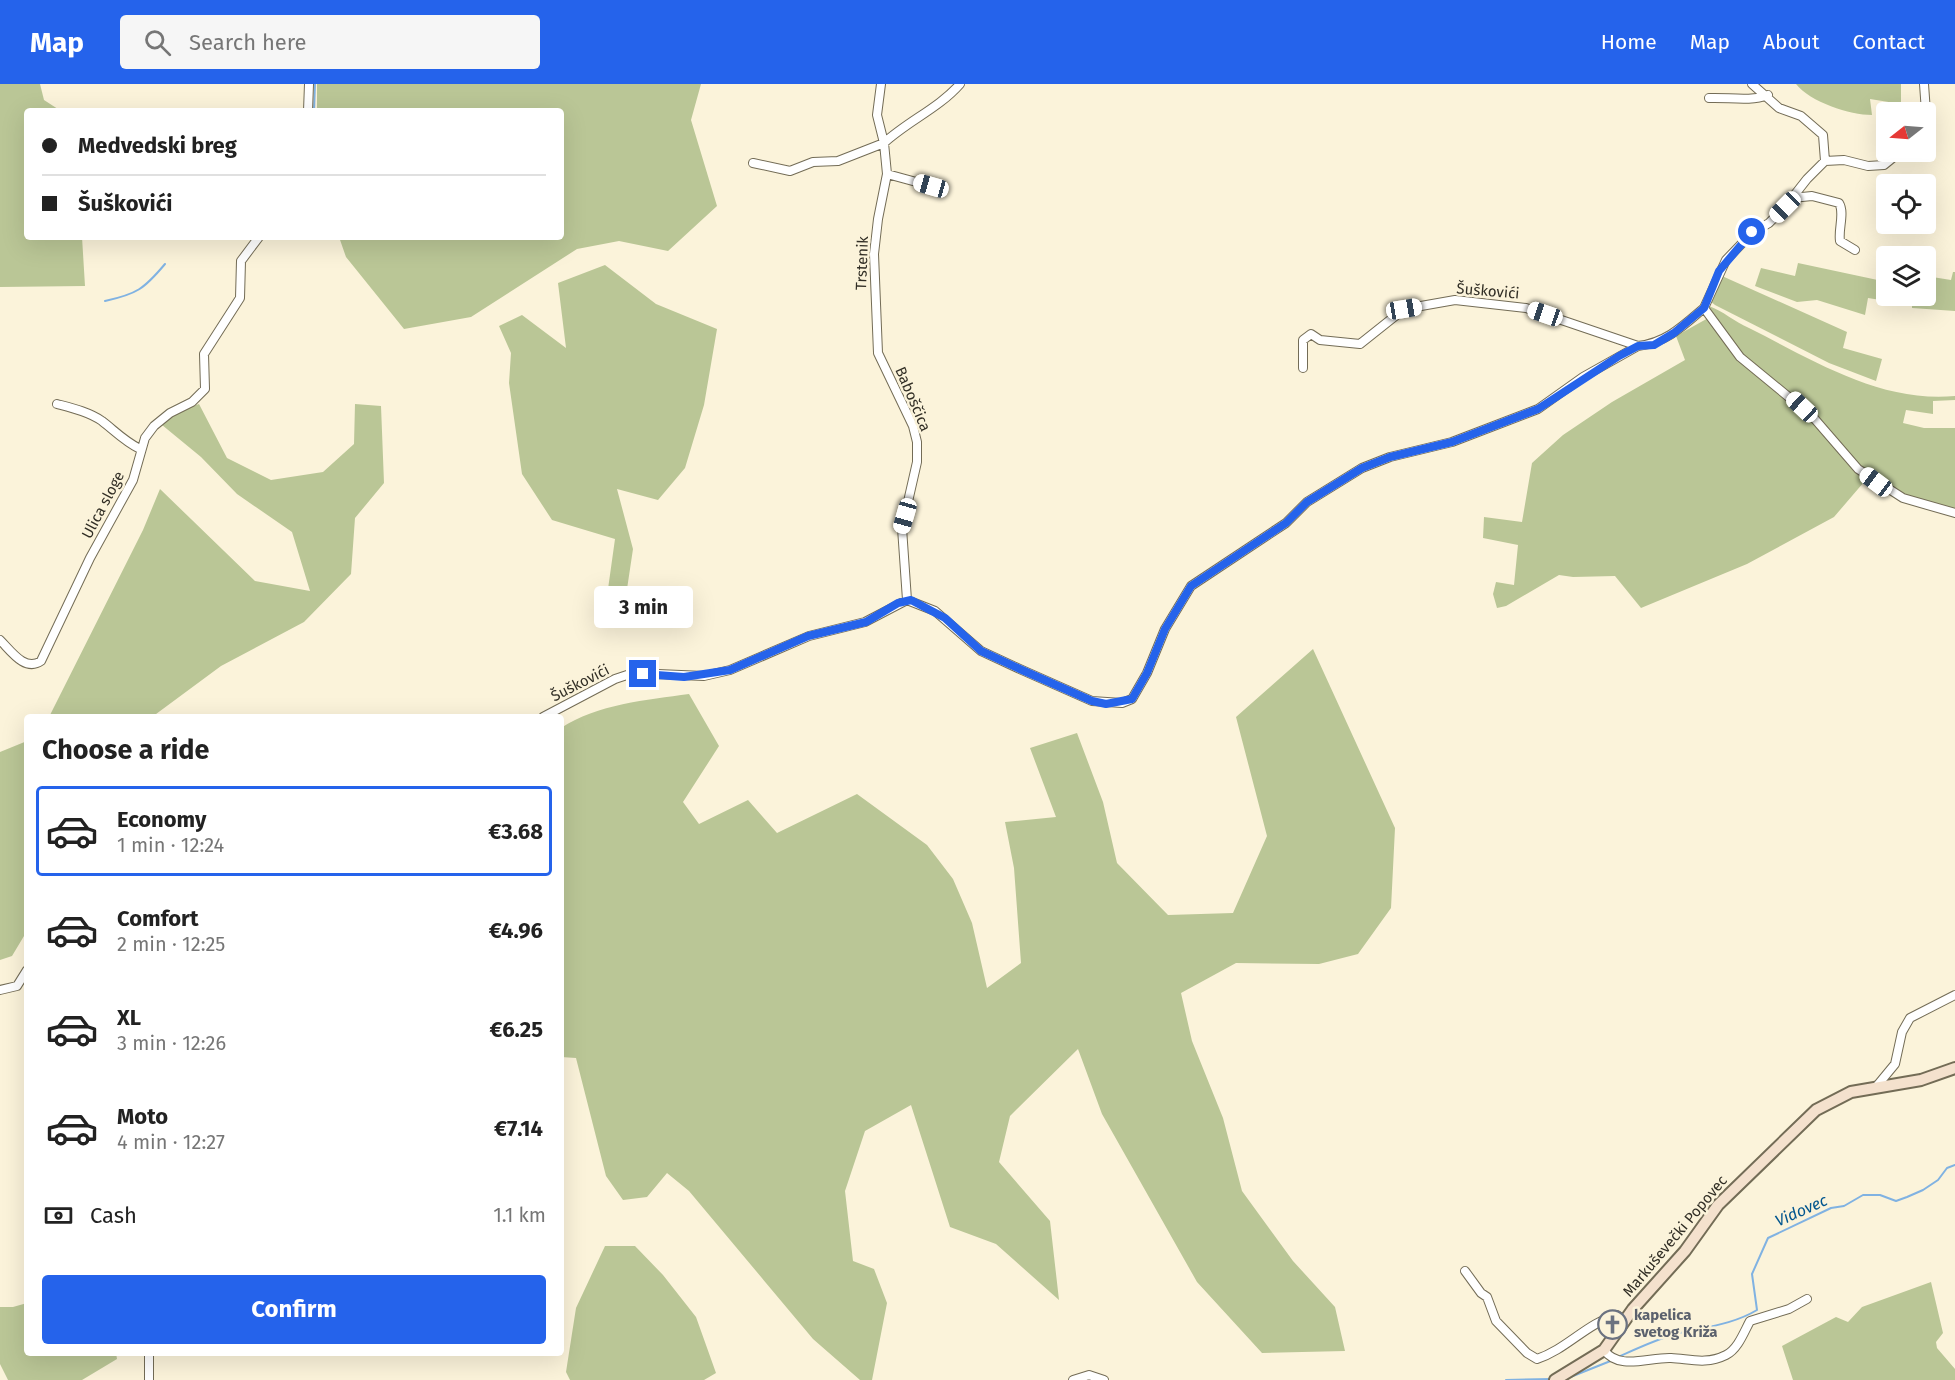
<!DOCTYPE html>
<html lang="en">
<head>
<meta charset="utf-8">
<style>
  body { margin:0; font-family:"Fira Sans",sans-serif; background:#f6f6f6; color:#222; height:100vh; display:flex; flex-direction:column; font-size:22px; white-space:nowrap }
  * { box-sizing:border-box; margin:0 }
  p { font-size:20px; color:#767676 }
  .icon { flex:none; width:33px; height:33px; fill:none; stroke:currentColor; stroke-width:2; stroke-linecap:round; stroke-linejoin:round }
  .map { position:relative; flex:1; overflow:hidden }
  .details { position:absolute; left:24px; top:630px; width:540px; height:642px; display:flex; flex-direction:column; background:#fff; border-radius:6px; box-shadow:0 6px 24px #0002 }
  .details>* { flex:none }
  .top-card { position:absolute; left:24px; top:24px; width:540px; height:132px; border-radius:6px; box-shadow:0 6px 24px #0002; display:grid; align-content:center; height:132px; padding:0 18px; background:#fff }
  .needle { width:39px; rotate:253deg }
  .tools { position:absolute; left:1876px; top:18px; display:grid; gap:12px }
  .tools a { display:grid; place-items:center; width:60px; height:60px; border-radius:6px; background:#fff; box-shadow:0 6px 24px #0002; font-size:30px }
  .end { position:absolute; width:27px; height:27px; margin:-14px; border:8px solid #2563eb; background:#fff; box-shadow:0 0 0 3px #fff }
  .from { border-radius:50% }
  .bubble { position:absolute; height:42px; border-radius:6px; background:#fff; box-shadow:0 6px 24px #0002; font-size:20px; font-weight:700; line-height:42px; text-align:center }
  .car { position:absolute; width:18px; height:36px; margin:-18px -9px; border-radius:8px; box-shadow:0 0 4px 2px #0007; background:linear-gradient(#fff 24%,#345 0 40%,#fff 0 76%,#345 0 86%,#fff 0) }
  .top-card b { display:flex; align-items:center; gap:21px; height:57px; font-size:22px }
  .top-card b+b { border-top:2px solid #e0e0e0 }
  .top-card i { width:15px; height:15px; background:#222 }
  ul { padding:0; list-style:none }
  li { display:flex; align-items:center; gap:18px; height:90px; margin:0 12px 9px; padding:0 6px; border:3px solid transparent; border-radius:6px }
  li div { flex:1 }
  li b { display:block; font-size:22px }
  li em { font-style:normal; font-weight:700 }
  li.active { border-color:#2563eb }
  li>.icon { width:54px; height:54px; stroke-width:1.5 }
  h2 { padding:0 18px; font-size:27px; line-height:72px }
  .pay { display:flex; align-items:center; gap:15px; height:66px; padding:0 18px; font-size:22px }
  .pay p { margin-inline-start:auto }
  .cta { display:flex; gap:12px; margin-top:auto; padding:12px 18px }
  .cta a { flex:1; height:69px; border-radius:6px; background:#2563eb; color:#fff; font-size:24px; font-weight:700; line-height:69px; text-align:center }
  header { display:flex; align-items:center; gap:36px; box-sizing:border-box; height:84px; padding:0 30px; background:#2563eb; color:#fff }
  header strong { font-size:28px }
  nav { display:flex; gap:33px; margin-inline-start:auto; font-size:21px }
  .search { width:420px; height:54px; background:#f6f6f6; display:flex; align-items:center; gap:15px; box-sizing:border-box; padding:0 21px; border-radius:6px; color:#767676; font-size:22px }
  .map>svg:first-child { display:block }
</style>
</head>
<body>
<header>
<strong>Map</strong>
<div class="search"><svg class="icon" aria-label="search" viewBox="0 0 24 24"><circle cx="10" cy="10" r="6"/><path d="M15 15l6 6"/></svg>Search here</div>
<nav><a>Home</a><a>Map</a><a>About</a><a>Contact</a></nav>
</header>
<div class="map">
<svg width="1955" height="1296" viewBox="0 0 1955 1296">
  <rect width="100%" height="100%" fill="#fbf3da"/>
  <path fill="#bac696" d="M 0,0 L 40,0 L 44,16 L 61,27 L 27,27 L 27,153 L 82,153 L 85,202 L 0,203 Z
    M 317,0 L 701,0 L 691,36 L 717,122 L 668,167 L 619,157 L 577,165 L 471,233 L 404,245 L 346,173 L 339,153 L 561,153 L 561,27 L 317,27 Z
    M 1796,0 L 1901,0 L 1901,20 L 1870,15 L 1872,31 C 1850,31 1810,18 1796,0 Z
    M 1798,179 L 1887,198 L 1887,212 L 1926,212 L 1926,192 L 1951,196 L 1953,188 L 1955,188 L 1955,227 L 1912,224 L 1912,221 L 1868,214 L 1865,231 L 1817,216 L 1797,218 L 1755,202 L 1761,184 L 1795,192 Z
    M 605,181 L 656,220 L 717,245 L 704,321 L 685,384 L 658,416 L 617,405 L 633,465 L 627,505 L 608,505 L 615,455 L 552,436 L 522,390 L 509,299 L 511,269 L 499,242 L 522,231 L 566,264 L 558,199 Z
    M 1722,192 L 1847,248 L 1843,264 L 1882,275 L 1876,297 L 1829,279 L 1715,221 L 1710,217 Z
    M 1709,222 C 1723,227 1735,238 1749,244 C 1813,276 1880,319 1955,312 L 1955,316 L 1933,317 L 1933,330 L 1906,326 L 1903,339 L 1924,344 L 1955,344 L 1955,425 L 1912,414 L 1870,391 L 1834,433 L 1747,480 L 1641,524 L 1615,492 L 1573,493 L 1559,491 L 1506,522 L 1497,524 L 1493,510 L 1496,498 L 1514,501 L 1518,461 L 1483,454 L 1484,433 L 1522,438 L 1532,379 L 1563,351 L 1612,318 L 1685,276 L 1676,252 L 1710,233 Z
    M 199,320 L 227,374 L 271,396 L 323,388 L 354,360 L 355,320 L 381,322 L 384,399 L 355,434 L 351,490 L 304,538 L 221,582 L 152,633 L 49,633 L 143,446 L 160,405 L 255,497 L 310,507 L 292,448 L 237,410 L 201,373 L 156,336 Z
    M 1313,565 L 1395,744 L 1391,824 L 1358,870 L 1319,880 L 1236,879 L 1181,909 L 1192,957 L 1223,1034 L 1242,1107 L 1293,1177 L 1335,1223 L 1345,1267 L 1262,1269 L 1197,1198 L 1102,1030 L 1078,965 L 1010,1032 L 999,1078 L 1050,1137 L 1059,1216 L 996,1160 L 950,1143 L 911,1021 L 865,1047 L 845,1107 L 853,1177 L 874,1185 L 887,1219 L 872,1296 L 860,1296 L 813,1255 L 689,1107 L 667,1089 L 647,1113 L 623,1116 L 606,1092 L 576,974 L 561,973 L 561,644 C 597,620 647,616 689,610 L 719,662 L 683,718 L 699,740 L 748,716 L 777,749 L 857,710 L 927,761 L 953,795 L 972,839 L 987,904 L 1021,879 L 1014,784 L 1005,738 L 1056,733 L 1030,664 L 1077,649 L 1103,718 L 1117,779 L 1168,831 L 1233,829 L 1267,752 L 1236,633 Z
    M 27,657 L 27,847 L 12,872 L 0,876 L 0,668 Z
    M 605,1162 L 635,1162 L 663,1191 L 696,1233 L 716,1289 L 704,1296 L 570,1296 L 566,1288 L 576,1224 Z
    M 1931,1198 L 1943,1249 L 1936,1258 L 1937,1264 L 1955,1285 L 1955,1296 L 1793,1296 L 1782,1262 L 1836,1233 L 1848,1238 L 1862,1223 Z
    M 27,1219 L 27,1269 L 116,1269 L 117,1275 L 82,1296 L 8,1296 L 0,1280 L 0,1223 L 13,1223 Z"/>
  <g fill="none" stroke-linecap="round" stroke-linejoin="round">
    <path stroke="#80b2e2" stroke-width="2" d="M 314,27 L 315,0
      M 105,217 C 137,210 144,205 165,180
      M 1618,1273 C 1636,1265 1657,1255 1676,1250 C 1704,1243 1732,1241 1757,1226 L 1752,1190 L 1768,1154 L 1831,1124 L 1844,1122 L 1863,1111 L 1880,1111 L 1896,1117 L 1907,1113 L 1923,1106 L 1938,1096 L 1947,1084 L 1955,1081
      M 1568,1294 L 1613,1276
      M 1506,1296 L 1551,1295"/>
    <defs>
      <path id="street" d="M 1752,0 L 1779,24 L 1801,32 L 1823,51 L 1825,77
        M 1924,0 L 1926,28
        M 1709,14 C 1729,13 1749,18 1768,11
        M 308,27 L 309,0
        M 753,79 L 790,87 L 813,78 L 838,77 L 884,59 L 877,31 L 881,0
        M 887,90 L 931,102
        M 1792,114 L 1812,112 L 1839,119 C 1845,129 1838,145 1840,157 L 1855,166
        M 1704,224 L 1726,176 L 1752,149 L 1769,139 L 1785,123 L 1807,95 L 1825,77 L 1844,76 L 1868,82 L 1884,81 L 1900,68
        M 1303,284 L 1303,256 L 1311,250 L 1320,256 L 1360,260 L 1404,225 L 1455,216 L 1526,224 L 1638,262 C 1666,259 1683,242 1704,224 L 1740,273 L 1813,333 L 1858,385 L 1903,414 L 1955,429
        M 57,320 C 72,324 89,328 102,337 C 115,347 124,357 140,365
        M 907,516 L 902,444 L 917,378 L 917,358 L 913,342 L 878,269 L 874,170 L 878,135 L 887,90 L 884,59 C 908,37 939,24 960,0
        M 0,556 C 11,567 25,588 41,577 L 90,474 L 133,396 L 145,354 L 154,342 L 170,329 L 192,318 L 205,305 L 204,270 L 240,214 L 241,177 L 259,153
        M 543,633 L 615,595 L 627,591 L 658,590 L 704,592 L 730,586 L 809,552 L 865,538 L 907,516 L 935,527 L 981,567 L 1022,586 L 1092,617 L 1122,619 L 1132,615 L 1147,589 L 1165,545 L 1191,502 L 1286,439 L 1307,418 L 1362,384 L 1390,373 L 1452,358 L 1538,325 L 1583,293 L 1638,262
        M 0,906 L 17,902 L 27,886
        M 1876,1003 L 1895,980 L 1902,948 L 1910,934 L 1955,911
        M 1465,1187 L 1481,1209 L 1487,1213 L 1496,1237 L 1527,1269 L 1537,1275 C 1567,1265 1587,1239 1617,1231 L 1625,1237
        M 1604,1266 C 1619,1287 1649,1273 1671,1274 C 1690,1275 1706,1281 1726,1271 C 1738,1265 1744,1248 1750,1237 L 1789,1225 L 1807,1215
        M 149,1269 L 149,1296
        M 1073,1296 L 1089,1291 L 1104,1296"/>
      <path id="secondary" d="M 1555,1296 L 1604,1266 L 1633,1225 L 1685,1167 L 1718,1121 L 1816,1026 L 1851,1008 L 1921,996 L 1955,984"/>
    </defs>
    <use href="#street" stroke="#736c56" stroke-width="10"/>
    <use href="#secondary" stroke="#736c56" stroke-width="14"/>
    <use href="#street" stroke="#fff" stroke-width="8"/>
    <use href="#secondary" stroke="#f4e1cd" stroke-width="10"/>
  </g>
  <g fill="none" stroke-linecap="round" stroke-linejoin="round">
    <path stroke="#2563eb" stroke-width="8" d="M 643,590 L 684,593 L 730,586 L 808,552 L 866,538 L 898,519 L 911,516 L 945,534 L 981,567 L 1022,586 L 1092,617 L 1106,620 L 1132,615 L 1147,589 L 1165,545 L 1191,502 L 1286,439 L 1307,418 L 1362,384 L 1390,373 L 1452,358 L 1538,325 L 1619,272 L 1638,262 L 1654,261 L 1674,249 L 1704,224 L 1719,187 L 1752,148"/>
  </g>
  <defs>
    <symbol id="church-ring" viewBox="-11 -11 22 22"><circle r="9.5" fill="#fbf3da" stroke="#6b7280" stroke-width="1.5"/><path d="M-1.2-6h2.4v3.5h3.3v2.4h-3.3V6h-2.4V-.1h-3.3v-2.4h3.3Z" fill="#6b7280"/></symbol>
  </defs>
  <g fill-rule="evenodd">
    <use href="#church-ring" x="1596" y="1224" width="33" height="33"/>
  </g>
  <g text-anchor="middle" stroke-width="5" stroke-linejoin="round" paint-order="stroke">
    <g font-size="15" fill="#312e25" stroke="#fbf3da">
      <text transform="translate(862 179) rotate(-88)" y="5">Trstenik</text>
      <text transform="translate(1488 207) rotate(5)" y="5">Šuškovići</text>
      <text transform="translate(913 315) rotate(67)" y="5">Baboščica</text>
      <text transform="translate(103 421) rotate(-62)" y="5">Ulica sloge</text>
      <text transform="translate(580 599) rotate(-27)" y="5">Šuškovići</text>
      <text transform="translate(1675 1152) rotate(-50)" y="5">Markuševečki Popovec</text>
    </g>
    <g font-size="15" font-weight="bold" fill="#5b616d" stroke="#fbf3da" text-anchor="start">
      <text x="1634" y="1236">kapelica<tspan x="1634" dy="17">svetog Križa</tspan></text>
    </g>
    <g font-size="16" font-style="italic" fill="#00558e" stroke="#fbf3da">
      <text transform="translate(1801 1126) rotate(-24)" y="6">Vidovec</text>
    </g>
  </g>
</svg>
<div class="tools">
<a><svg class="needle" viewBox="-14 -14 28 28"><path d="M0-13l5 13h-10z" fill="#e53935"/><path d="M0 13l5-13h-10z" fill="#767676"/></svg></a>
<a><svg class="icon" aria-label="locate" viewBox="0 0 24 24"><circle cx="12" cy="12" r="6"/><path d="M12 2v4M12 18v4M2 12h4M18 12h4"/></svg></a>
<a><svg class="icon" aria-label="layers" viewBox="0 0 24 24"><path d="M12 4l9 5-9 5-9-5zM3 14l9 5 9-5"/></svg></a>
</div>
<i class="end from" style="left:1752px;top:148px"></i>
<i class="end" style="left:643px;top:590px"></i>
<div class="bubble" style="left:594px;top:502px;width:99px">3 min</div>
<i class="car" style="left:931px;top:102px;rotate:286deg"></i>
<i class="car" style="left:1785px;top:123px;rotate:225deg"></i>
<i class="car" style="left:1404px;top:225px;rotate:81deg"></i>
<i class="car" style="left:1545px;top:230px;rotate:289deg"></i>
<i class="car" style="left:1802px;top:323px;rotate:313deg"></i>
<i class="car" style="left:1876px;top:398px;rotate:307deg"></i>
<i class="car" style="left:905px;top:432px;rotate:196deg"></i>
<div class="top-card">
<b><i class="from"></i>Medvedski breg</b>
<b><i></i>Šuškovići</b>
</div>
<section class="details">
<h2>Choose a ride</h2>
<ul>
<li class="active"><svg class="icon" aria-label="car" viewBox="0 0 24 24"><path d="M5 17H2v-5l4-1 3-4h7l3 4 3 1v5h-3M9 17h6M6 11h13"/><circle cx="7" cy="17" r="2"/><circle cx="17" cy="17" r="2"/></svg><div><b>Economy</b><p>1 min · 12:24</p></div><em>€3.68</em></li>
<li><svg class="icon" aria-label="car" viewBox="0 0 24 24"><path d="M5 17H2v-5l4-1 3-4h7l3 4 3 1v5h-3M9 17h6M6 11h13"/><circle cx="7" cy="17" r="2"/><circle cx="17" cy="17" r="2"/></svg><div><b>Comfort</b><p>2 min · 12:25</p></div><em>€4.96</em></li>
<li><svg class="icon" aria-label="car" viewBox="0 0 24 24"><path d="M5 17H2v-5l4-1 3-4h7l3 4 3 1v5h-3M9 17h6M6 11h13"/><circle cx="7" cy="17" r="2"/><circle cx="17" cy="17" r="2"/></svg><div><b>XL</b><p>3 min · 12:26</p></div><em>€6.25</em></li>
<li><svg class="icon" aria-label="car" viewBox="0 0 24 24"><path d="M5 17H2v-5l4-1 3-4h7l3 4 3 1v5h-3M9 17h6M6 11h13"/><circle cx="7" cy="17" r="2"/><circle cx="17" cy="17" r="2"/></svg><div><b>Moto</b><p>4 min · 12:27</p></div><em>€7.14</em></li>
</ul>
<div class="pay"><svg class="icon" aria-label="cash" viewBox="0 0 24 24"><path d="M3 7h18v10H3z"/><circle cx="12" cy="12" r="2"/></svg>Cash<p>1.1 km</p></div>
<div class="cta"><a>Confirm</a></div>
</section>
</div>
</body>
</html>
